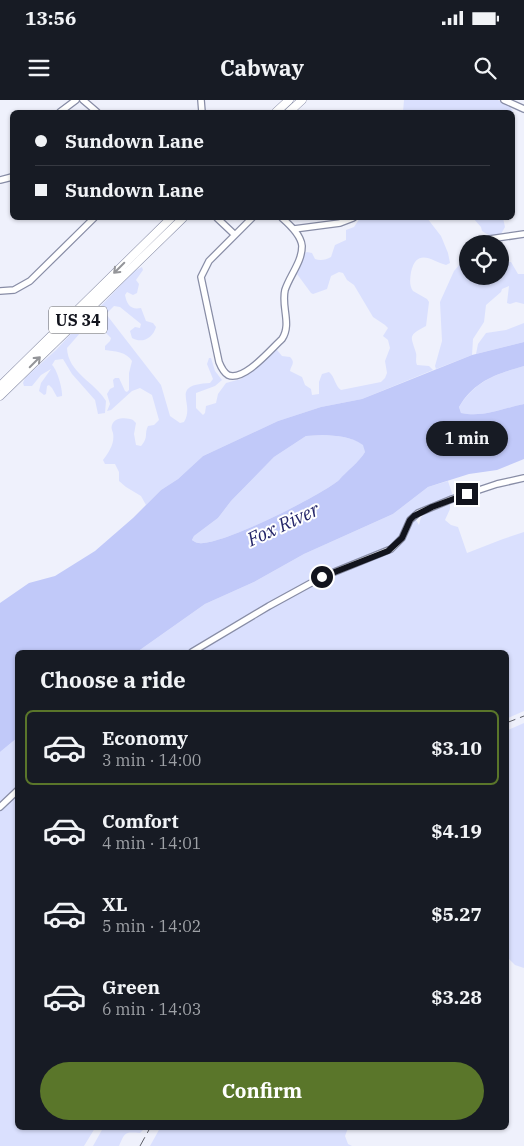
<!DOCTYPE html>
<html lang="en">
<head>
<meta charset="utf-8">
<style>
  body { margin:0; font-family:"IBM Plex Serif",serif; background:#20242c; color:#f1f3f6; height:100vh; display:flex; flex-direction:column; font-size:19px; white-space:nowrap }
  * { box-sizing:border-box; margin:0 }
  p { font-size:16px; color:#9ea1a6 }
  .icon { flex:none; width:28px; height:28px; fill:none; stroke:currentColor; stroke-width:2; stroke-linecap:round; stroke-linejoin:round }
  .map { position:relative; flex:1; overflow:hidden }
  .drawer { position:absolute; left:15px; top:550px; width:494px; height:480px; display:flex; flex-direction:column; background:#171b24; border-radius:8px; box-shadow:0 1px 4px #0004 }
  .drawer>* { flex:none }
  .banner { position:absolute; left:10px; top:10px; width:505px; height:110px; border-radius:8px; box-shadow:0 1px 4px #0004; display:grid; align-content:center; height:110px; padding:0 25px; background:#171b24 }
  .tools { position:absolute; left:459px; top:135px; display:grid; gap:10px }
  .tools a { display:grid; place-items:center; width:50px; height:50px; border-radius:50%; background:#171b24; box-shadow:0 1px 4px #0004; font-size:25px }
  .end { position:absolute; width:22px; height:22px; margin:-11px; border:6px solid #12141d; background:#fff; box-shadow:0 0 0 2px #fff }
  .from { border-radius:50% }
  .bubble { position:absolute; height:35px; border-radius:18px; background:#171b24; box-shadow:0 1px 4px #0004; font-size:16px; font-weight:700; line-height:35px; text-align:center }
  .banner b { display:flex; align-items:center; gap:18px; height:48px; font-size:19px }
  .banner b+b { border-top:1px solid #363941 }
  .banner i { width:12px; height:12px; background:#f1f3f6 }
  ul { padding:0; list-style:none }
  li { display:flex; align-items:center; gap:15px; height:75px; margin:0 10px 8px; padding:0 15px; border:2px solid transparent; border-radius:8px }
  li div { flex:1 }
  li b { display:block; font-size:19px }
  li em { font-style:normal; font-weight:700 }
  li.selected { border-color:#5a762a }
  li>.icon { width:45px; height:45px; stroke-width:1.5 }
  h2 { padding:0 25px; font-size:22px; line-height:60px }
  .button { display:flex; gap:10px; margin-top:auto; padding:10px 25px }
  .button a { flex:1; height:58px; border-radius:30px; background:#5a762a; color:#fff; font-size:20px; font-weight:700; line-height:58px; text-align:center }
  .status { display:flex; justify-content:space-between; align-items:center; height:35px; padding:0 25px; background:#171b24; direction:ltr }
  .status svg { height:14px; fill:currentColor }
  header { display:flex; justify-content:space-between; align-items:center; height:65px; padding:0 25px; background:#171b24; font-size:22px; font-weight:700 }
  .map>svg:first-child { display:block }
</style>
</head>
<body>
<div class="status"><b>13:56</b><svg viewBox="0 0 49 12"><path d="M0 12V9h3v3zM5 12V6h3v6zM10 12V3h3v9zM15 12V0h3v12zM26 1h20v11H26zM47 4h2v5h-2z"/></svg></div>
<header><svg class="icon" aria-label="menu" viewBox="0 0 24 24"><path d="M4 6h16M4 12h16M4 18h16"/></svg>Cabway<svg class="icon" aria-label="search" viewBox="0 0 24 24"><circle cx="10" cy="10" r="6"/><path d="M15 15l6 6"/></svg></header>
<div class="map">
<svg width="524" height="1046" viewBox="0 0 524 1046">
  <rect width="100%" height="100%" fill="#eff1fc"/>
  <path fill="#dae0fe" d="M 404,0 L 498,0 L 510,7 L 513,11 L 512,12 L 403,12 Z
    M 360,118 L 427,118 L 441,136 L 448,153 L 450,163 L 446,165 C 432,161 417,147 411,172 C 410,179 409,185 413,191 L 427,199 L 429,202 L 426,226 C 407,236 411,236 416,253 C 417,257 415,261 417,265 L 429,266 L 433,270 L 362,299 L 321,307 L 278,321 L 203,356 L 178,379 L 161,390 L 146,405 L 141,396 L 126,387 L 119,381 L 119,372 L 115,364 L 105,364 L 103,360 C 109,352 115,343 113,333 C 112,330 111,328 112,325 C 114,317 127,317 133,320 L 136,323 L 134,334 L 136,345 L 141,346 C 149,337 144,334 148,326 L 154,325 L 159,320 L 152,295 L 140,288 L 132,291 L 111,310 L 107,311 L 110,304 L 107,294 L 110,289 L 114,287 L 113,280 L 115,278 L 119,278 L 125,291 L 127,292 L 129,290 L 129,273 L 132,261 C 127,252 114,251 105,250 L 105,246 L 110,241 L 111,238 L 101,228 L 92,223 L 81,232 L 67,248 C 68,273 95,282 106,301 L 105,313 L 98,314 L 95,300 L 72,274 L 63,259 L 55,260 L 52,265 C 57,269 63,290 62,296 L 57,297 L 52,288 L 49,285 L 47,286 L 46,294 L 44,295 L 39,291 L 41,283 L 51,269 L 41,275 L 32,286 L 24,286 L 23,283 L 25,278 L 56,250 L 80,224 L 98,209 L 134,171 L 142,167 L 143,170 L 136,180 L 139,184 L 137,193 L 133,195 L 127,192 L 125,195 C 127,205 131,210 141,208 L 146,221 L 153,223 L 156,227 C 153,238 142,244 132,238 L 130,231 L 135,227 L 140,228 L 141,224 L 120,207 L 114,206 L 106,214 L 161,285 L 170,316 L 180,323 L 184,322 C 196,303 168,285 210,283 L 213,279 L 207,264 L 209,258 L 211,258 L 215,271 L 222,280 L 215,286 L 196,293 L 196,308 L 203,315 L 205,313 L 206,306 L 216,303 L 218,294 L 226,283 L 241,279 L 274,250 L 277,250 L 282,256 L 290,257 C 296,263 291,265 290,271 L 302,277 L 305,285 L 311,289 L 312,295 L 319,294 L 319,282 L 322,274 L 329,272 C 335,277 335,286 341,290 L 381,282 L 385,278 L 387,273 L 385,261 L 390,248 L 388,240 L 383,236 L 388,228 L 385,225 L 373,217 L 354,185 L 347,180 L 343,173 L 339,172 L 331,176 L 327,189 L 313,194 L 311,193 L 297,174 L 303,154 L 307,152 L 312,153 L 315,159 C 320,161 326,160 331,157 L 335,145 L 346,140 L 346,130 L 354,127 Z
    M 473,118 L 503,118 L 505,127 L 501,134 C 494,137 489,136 482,131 L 481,127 Z
    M 467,156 L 468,176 L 500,176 L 500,167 L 507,162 L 511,162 L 518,174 L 524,174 L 524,204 L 516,202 L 510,204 L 507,203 L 509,186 L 502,189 L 501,192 L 486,205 L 484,222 L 473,239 L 472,255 L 436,269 L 435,266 L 442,241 L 440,202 L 454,171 Z
    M 524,223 L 524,242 L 476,254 L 478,244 L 486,233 L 506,230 Z
    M 524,266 L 524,304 C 503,308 483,318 461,313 L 459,307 C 475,281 496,274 524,266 Z
    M 322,335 C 338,336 350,336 364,345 L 365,352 C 359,362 348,371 339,380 C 322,395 219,447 199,443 C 196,443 194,441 192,440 L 194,436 L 218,418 L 231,401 L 274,357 L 306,336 Z
    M 448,381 L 453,396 L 412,413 L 419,425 L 421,417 L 425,414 L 448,405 L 450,405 L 450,409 L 445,420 L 451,425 L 458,427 L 467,453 L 503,439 L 524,432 L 524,611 L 506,619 L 506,552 L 137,552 L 205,504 L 254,482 L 304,454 L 393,414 L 428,387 Z
    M 524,623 L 524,868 L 515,865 L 506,856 L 508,799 L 506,792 L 506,631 Z
    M 17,638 L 18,1028 L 95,1028 L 84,1046 L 0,1046 L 0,652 Z
    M 103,1028 L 145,1028 L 140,1033 C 125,1032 125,1032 119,1046 L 93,1046 Z
    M 160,1028 L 348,1028 L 345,1036 L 348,1044 L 352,1046 L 150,1046 Z"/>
  <path fill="#c1c9f9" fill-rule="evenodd" d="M 524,242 L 524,266 C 496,274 474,281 459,307 L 461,313 C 483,318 503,308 524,304 L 524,359 L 497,370 L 469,374 L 428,387 L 393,414 L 304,454 L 254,482 L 205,504 L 137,552 L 18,552 L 17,638 L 0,652 L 0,503 L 29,483 L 55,476 L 95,451 L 133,418 L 161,390 L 178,379 L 203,356 L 278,321 L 321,307 L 362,299 L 472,255 ZM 322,335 C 338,336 350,336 363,345 L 365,352 C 359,362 347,371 339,380 C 322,395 219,447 199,443 C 196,443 194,441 192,440 L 194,436 L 218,418 L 231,401 L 274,357 L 306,336 Z"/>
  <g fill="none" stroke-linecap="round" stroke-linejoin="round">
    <defs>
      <path id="minor" d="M 83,0 L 97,12
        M 201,0 L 202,12
        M 504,0 L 524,9
        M 60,12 L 76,0
        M 0,80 L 12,77
        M 217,118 L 234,134
        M 252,118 L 209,161 L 201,177 L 219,262 C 221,267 223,272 228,275 C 244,282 271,249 282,239 C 292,224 281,207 285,190 C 290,175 302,162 302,146 C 301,135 290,125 282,118
        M 294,129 L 340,123 L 353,118
        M 476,141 L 524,134
        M 0,191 L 14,190 L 30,181 L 94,118
        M 192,552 L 269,506 L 322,477 L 391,449 L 402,438 L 410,420 L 418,413 L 452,399 L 497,384 L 524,378
        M 0,707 L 18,690"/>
      <path id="major" d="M 276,12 L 289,0
        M 289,12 L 302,0
        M 0,286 L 171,118
        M 0,296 L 183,118"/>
    </defs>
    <use href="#minor" stroke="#888da6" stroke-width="8"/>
    <use href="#major" stroke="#888da6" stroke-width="9"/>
    <use href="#minor" stroke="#fff" stroke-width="5.5"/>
    <use href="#major" stroke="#fff" stroke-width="8"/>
    <path stroke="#5c5e67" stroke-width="1" stroke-dasharray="10 5" stroke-linecap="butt" d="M 506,623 L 524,616
      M 140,1046 L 150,1028"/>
  </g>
  <defs><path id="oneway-shaft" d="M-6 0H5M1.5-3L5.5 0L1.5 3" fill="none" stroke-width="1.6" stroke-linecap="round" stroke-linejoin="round" transform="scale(1.25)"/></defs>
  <g stroke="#949599">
    <use href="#oneway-shaft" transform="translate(119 168) rotate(135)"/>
    <use href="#oneway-shaft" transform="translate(35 262) rotate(-45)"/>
  </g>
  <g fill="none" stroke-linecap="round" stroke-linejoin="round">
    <path stroke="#12141d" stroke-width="6" d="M 322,477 L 388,451 L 402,438 L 410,420 L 414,416 L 432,407 L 467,394"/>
  </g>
  <g text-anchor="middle" stroke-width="4" stroke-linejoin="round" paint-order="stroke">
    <rect fill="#fff" stroke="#595a61" stroke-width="1" x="49" y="206.5" width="58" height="27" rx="4"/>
    <g font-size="16" font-weight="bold" fill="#12141d">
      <text x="78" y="226">US 34</text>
    </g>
    <g font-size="19" font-style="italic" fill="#252669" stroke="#fff">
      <text transform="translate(283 424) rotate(-25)" y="7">Fox River</text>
    </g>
  </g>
</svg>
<div class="tools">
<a><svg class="icon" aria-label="locate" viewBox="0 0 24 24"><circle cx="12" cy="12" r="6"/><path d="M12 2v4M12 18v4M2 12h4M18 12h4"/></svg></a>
</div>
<i class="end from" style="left:322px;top:477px"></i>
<i class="end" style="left:467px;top:394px"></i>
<div class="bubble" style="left:426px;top:321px;width:82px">1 min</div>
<div class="banner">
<b><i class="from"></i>Sundown Lane</b>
<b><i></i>Sundown Lane</b>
</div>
<section class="drawer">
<h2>Choose a ride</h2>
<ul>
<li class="selected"><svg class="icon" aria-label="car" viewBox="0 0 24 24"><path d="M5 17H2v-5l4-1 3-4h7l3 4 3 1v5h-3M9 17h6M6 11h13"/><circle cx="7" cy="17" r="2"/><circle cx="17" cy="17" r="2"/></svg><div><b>Economy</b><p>3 min · 14:00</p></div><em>$3.10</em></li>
<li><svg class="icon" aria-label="car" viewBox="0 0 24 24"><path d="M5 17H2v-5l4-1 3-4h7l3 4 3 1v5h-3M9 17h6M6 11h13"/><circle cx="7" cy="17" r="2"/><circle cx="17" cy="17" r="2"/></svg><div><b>Comfort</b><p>4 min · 14:01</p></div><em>$4.19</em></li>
<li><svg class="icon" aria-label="car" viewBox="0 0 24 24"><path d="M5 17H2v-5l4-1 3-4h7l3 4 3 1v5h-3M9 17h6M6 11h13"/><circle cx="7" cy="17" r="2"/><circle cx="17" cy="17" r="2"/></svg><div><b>XL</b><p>5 min · 14:02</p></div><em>$5.27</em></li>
<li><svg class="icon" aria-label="car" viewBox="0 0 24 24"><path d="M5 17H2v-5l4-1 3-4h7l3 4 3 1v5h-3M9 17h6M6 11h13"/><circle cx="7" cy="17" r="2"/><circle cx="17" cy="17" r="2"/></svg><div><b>Green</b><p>6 min · 14:03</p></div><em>$3.28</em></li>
</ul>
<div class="button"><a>Confirm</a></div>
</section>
</div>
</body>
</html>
